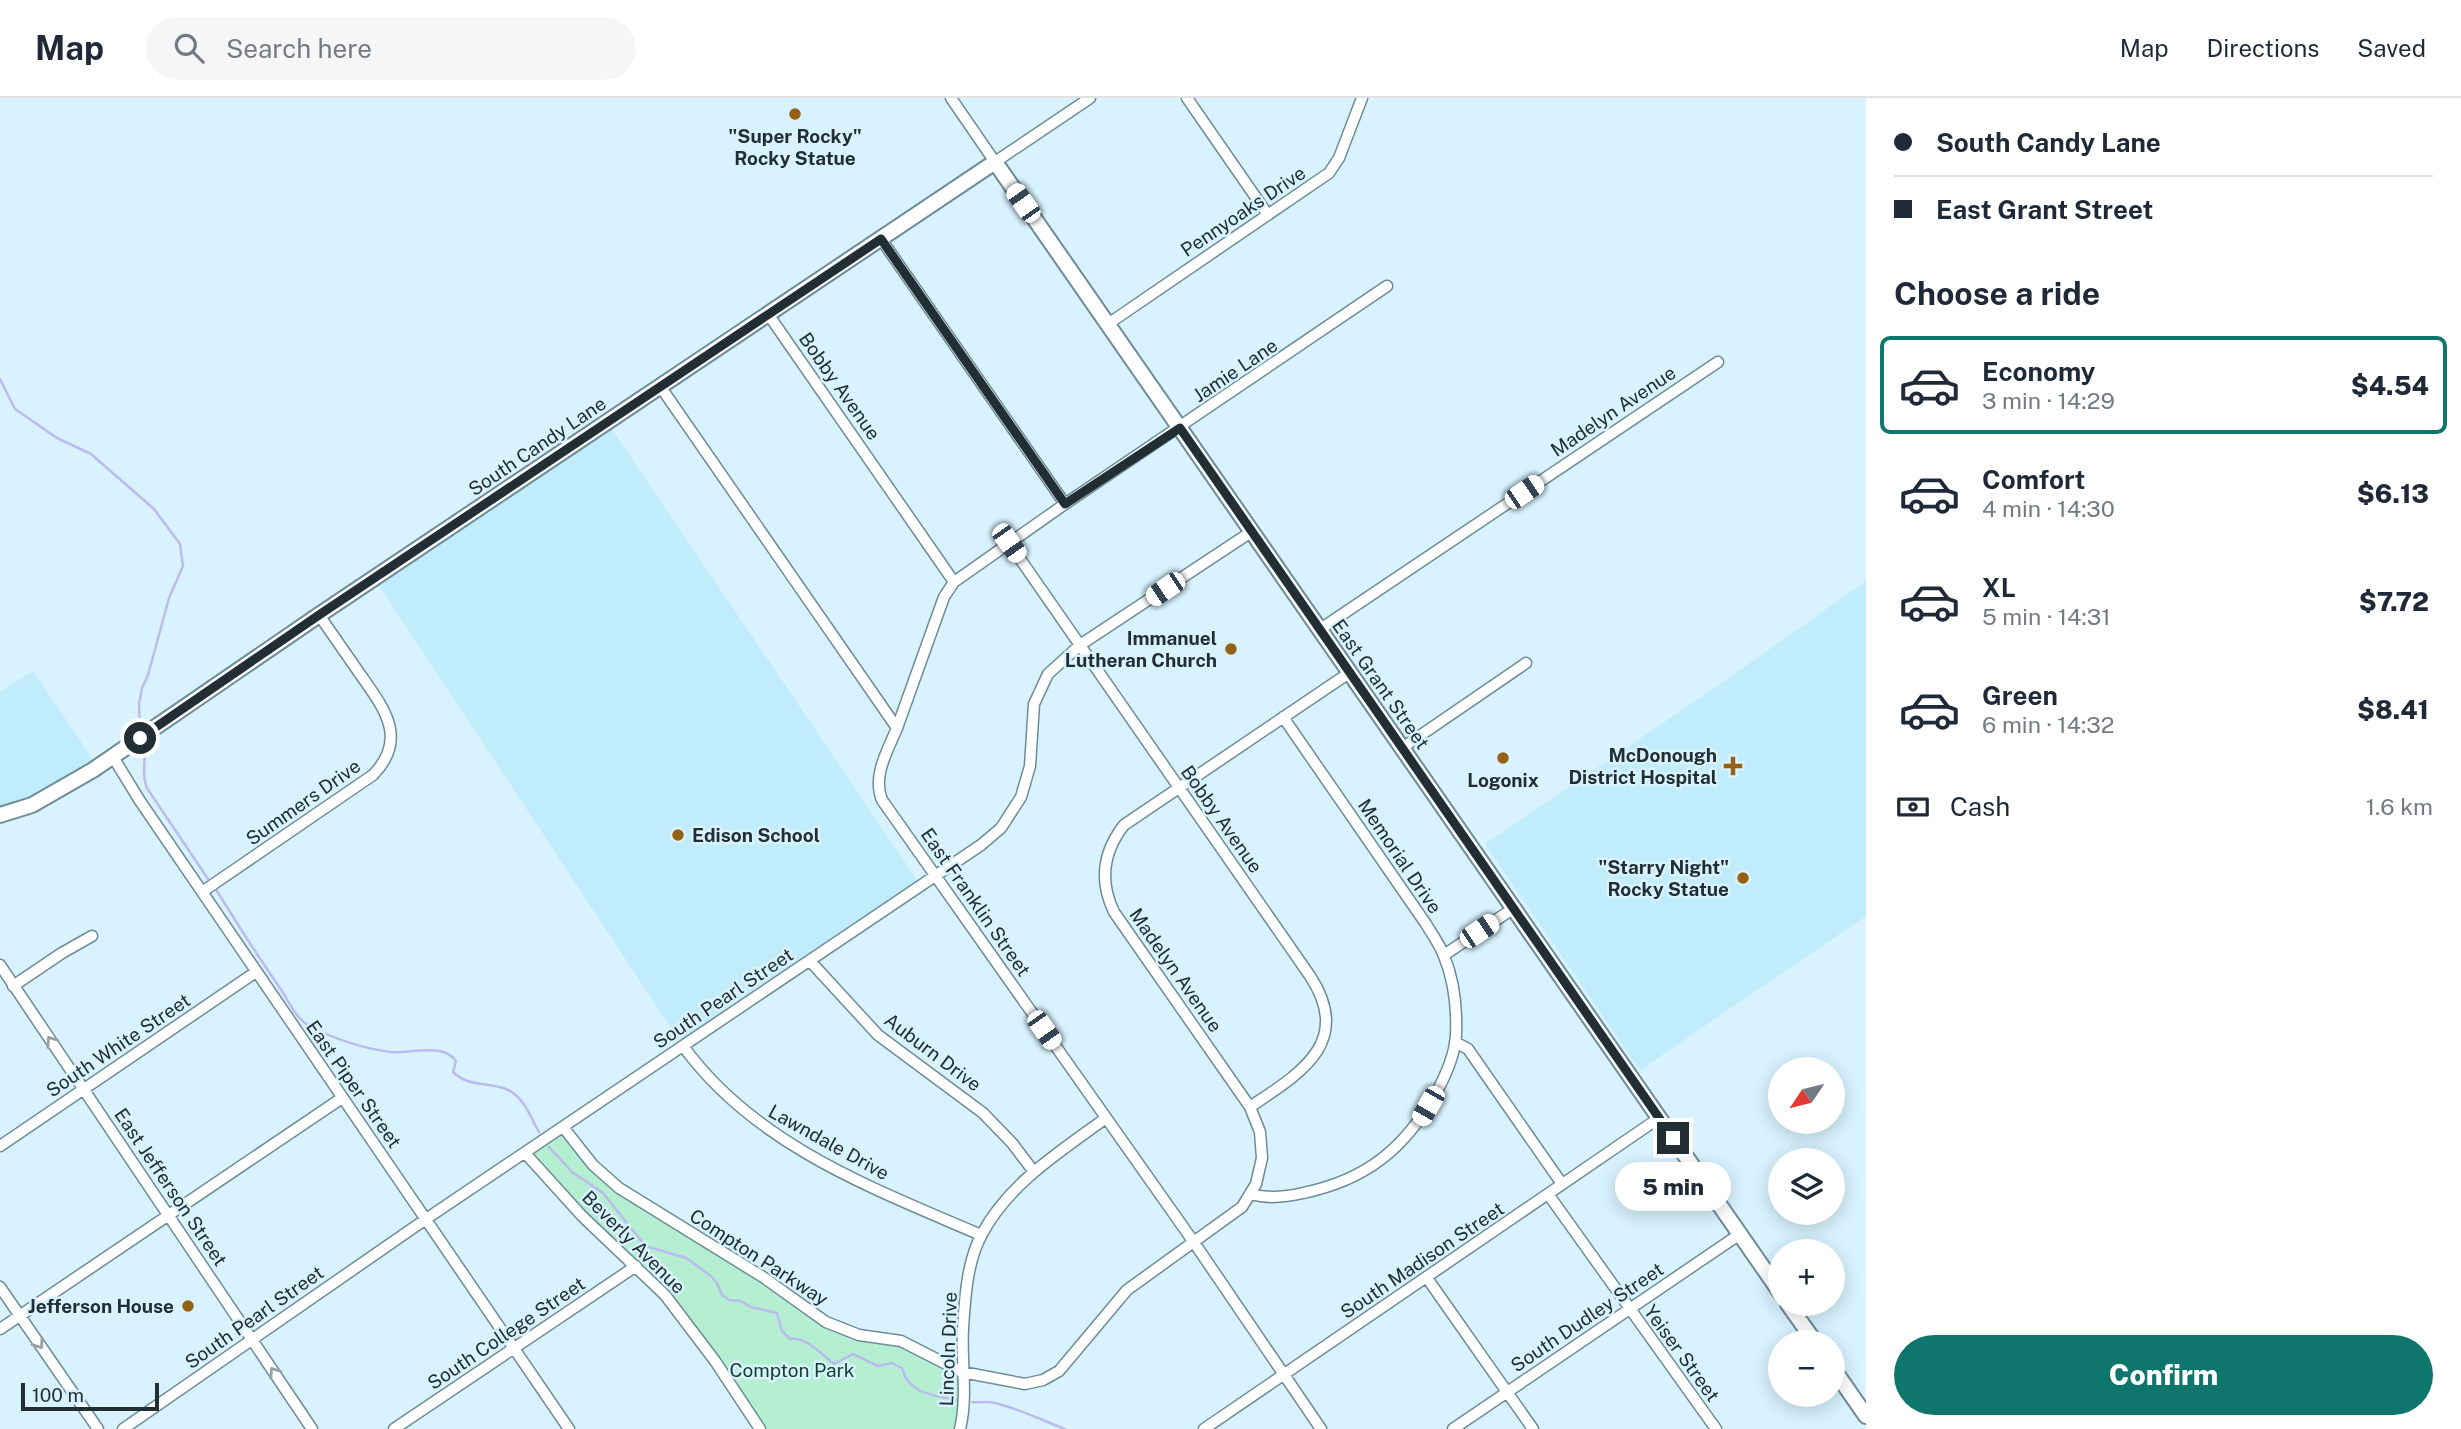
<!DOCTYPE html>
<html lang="en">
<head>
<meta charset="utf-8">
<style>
  body { margin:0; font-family:"Public Sans",sans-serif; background:#f6f6f7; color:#1f2937; height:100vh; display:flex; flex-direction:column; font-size:26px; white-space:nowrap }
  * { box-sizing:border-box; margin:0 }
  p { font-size:23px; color:#747a83 }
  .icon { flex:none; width:38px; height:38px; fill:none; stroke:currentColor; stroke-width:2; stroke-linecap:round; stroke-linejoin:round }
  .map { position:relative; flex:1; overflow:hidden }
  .side { display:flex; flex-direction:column; background:#fff; width:595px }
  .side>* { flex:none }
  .banner { display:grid; align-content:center; height:154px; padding:0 28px; background:#fff }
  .needle { width:46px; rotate:235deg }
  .tools { position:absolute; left:1768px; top:959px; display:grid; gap:14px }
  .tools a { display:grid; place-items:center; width:77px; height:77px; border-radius:50%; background:#fff; box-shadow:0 4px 18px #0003; font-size:35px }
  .scale { position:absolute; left:21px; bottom:18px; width:138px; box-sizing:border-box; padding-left:7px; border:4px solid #212e33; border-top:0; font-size:19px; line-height:24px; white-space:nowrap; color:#212e33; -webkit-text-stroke:5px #d8f3fe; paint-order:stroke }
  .end { position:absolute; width:32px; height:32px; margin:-16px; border:9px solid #212e33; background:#fff; box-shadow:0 0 0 4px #fff }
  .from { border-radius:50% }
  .bubble { position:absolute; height:49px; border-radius:24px; background:#fff; box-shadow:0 4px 18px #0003; font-size:23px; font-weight:800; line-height:49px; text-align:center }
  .car { position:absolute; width:21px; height:42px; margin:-21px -10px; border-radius:9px; box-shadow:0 0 5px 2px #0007; background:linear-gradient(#fff 24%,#345 0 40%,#fff 0 76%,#345 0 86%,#fff 0) }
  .banner b { display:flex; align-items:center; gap:24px; height:66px; font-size:26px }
  .banner b+b { border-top:2px solid #e0e1e3 }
  .banner i { width:18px; height:18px; background:#1f2937 }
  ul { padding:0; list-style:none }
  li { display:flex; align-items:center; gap:21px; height:98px; margin:0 14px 10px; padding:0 14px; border:4px solid transparent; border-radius:10px }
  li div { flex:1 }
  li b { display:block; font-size:26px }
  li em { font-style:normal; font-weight:800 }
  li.current { border-color:#0f766e }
  li>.icon { width:63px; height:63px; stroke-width:1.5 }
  h2 { padding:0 28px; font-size:32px; line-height:84px }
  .pay { display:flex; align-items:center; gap:18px; height:77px; padding:0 28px; font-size:26px }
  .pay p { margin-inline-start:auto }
  .action { display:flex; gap:14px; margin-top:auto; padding:14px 28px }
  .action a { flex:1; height:80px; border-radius:42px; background:#0f766e; color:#fff; font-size:28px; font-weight:800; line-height:80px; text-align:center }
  header { display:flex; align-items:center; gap:42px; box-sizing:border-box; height:98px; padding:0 35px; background:#fff; border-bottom:2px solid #e0e1e3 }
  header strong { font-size:33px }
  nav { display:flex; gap:38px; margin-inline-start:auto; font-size:24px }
  .search { width:490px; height:63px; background:#f6f6f7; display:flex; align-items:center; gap:18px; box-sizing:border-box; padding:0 24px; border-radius:38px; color:#747a83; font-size:26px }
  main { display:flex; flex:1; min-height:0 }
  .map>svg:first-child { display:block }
</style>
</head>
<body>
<header>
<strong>Map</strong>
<div class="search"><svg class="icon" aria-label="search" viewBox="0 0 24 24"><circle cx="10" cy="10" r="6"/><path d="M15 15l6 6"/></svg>Search here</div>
<nav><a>Map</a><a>Directions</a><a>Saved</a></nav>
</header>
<main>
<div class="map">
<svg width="1866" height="1331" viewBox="0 0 1866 1331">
  <rect width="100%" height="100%" fill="#d8f3fe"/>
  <path fill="#c1ecfc" d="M 607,324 L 921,788 L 683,948 L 374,480 Z
    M 1866,483 L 1866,818 L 1640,972 L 1485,746 L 1716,589 Z
    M 33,573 L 98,669 L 0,717 L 0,594 Z"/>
  <path fill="#b3efd0" d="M 563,1029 L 593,1067 L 826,1224 L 885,1238 L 962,1274 L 960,1331 L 760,1331 L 697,1237 L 525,1055 Z"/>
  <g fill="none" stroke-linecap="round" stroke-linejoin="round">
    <path stroke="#bbbbf0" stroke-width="2.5" d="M 0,281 L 15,311 L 57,340 L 91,356 L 154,411 L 180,446 L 183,468 L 169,500 L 148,577 L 142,590 L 139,606 L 140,633
      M 143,648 C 148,662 140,673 147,690 L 208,781
      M 217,793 C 238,827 259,860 282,893 C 289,904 296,920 308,927 C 332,940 362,950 390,954 C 409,956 443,944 456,963 L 453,974 C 468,989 488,984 506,991 C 523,997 531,1020 539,1034
      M 549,1049 L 572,1074 L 603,1095 L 643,1145 L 649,1149 L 686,1160 L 711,1178 L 717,1185 L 722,1197 L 729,1202 L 741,1203 L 751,1209 L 777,1215 L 782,1233 L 790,1241 C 807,1239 821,1256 834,1266 L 853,1256 L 878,1268 L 892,1265 L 902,1270 C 909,1297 934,1297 957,1302
      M 972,1304 C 980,1305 987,1303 995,1305 C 1020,1311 1041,1322 1065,1331"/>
    <defs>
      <path id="minor" d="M 951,0 L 995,64 L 1090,0
        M 1187,0 L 1268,117
        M 881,141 L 1065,406
        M 768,216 L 954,484
        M 1108,226 L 1329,75 L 1339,60 L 1362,0
        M 660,288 L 897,630 C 888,652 872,678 882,702 L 1193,1143 L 1321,1331
        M 1009,445 L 1310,878 C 1354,945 1299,976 1250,1009
        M 1319,532 L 1718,264
        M 897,630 L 944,499 L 954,484 L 1065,406 L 1387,188
        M 1402,650 L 1526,565
        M 113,659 L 140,703 L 569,1331
        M 202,794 L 373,677 C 409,640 383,609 360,576 C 346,556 333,537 319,517
        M 1444,857 L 1514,810
        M 810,863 L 878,937 L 983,1015 L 1012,1045 L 1034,1074
        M 0,867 L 312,1331
        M 13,888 L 62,855 L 92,838
        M 1455,944 L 1468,951 L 1562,1086
        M 683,948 C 755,1047 872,1090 981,1137
        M 563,1029 L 593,1067 L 619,1090 L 763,1179 L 826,1224 L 859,1237 L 901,1243 L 962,1274 L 1025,1286 L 1043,1282 L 1059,1273 L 1127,1192 L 1242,1109 L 1256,1086 L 1262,1060 L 1260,1034 L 1250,1009 L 1114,814 C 1099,783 1103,754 1124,727 L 1349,575
        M 0,1048 L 256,874
        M 525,1055 L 582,1118 L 665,1197 L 715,1263 L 760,1331
        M 1251,1096 C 1268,1101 1286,1099 1303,1095 C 1366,1082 1404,1051 1435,997 C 1445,979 1455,958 1456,937 C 1457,912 1454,882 1444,858 C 1440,847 1432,836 1426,826 L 1283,619
        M 1548,1096 L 1716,1331
        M 1427,1180 L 1533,1331
        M 0,1189 L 98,1331
        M 0,1231 L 342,1000
        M 123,1331 L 426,1121 L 981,747 L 1001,730 L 1021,699 L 1030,668 L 1034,606 L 1048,576 L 1080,547 L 1251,434
        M 394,1331 L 636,1168
        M 960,1331 C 968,1298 961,1264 963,1230 C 965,1200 967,1163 982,1136 C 1009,1085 1061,1053 1106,1020
        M 1204,1331 L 1659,1020
        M 1453,1331 L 1740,1136"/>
      <path id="secondary" d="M 0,717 L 32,707 L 93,672 L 319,517 L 995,64 L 1780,1194
        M 1788,1206 L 1815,1244
        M 1832,1269 L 1866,1318"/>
    </defs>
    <use href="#minor" stroke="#6d8c98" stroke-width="13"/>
    <use href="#secondary" stroke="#6d8c98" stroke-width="18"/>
    <use href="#minor" stroke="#fff" stroke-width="10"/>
    <use href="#secondary" stroke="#fff" stroke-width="14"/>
  </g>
  <defs><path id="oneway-chevron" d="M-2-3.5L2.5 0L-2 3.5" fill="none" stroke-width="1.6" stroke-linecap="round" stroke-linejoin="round" transform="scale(1.75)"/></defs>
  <g stroke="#9ba1a3">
    <use href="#oneway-chevron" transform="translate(51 943) rotate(-124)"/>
    <use href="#oneway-chevron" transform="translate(39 1246) rotate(55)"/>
    <use href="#oneway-chevron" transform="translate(274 1274) rotate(-124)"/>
  </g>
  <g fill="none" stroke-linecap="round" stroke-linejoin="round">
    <path stroke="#212e33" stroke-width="9" d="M 140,640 L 319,517 L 881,141 L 1065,406 L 1180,330 L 1673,1040"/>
  </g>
  <g fill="#956215" stroke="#d8f3fe" stroke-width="2.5">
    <circle cx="795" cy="16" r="7"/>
    <circle cx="1231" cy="551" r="7"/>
    <circle cx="1503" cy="660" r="7"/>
    <path d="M1729.5 657.5h7v7h7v7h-7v7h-7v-7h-7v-7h7z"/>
    <circle cx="678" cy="737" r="7"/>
    <circle cx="1743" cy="780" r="7"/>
    <circle cx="188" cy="1208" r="7"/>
  </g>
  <g text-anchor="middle" stroke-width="5" stroke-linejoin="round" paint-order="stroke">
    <g font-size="19" font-weight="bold" fill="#212e33" stroke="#d8f3fe" text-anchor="end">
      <text x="795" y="45" text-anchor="middle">"Super Rocky"<tspan x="795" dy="22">Rocky Statue</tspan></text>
      <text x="1217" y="547">Immanuel<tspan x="1217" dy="22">Lutheran Church</tspan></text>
      <text x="1717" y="664">McDonough<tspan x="1717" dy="22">District Hospital</tspan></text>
      <text x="1503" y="689" text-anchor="middle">Logonix</text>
      <text x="692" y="744" text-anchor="start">Edison School</text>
      <text x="1729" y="776">"Starry Night"<tspan x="1729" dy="22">Rocky Statue</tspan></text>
      <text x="174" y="1215">Jefferson House</text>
    </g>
    <g font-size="19" fill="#212e33" stroke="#d8f3fe">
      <text transform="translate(1243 113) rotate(-34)" y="7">Pennyoaks Drive</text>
      <text transform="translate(1235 272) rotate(-34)" y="7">Jamie Lane</text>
      <text transform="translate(840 288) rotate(55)" y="7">Bobby Avenue</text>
      <text transform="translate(1613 313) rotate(-34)" y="7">Madelyn Avenue</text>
      <text transform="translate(537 348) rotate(-34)" y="7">South Candy Lane</text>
      <text transform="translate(1381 586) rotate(55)" y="7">East Grant Street</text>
      <text transform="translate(303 704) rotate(-35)" y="7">Summers Drive</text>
      <text transform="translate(1222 721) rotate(55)" y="7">Bobby Avenue</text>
      <text transform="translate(1400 758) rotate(56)" y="7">Memorial Drive</text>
      <text transform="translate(976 804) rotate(55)" y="7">East Franklin Street</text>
      <text transform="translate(1176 872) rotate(55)" y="7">Madelyn Avenue</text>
      <text transform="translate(723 900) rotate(-34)" y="7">South Pearl Street</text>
      <text transform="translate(118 947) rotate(-34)" y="7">South White Street</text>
      <text transform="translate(933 954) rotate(37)" y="7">Auburn Drive</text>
      <text transform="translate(354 986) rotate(55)" y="7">East Piper Street</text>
      <text transform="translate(829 1044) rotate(29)" y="7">Lawndale Drive</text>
      <text transform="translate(171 1089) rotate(56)" y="7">East Jefferson Street</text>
      <text transform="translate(634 1144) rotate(45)" y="7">Beverly Avenue</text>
      <text transform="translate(759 1159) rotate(33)" y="7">Compton Parkway</text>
      <text transform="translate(1422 1162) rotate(-34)" y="7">South Madison Street</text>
      <text transform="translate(254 1219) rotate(-35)" y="7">South Pearl Street</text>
      <text transform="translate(1587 1219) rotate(-34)" y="7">South Dudley Street</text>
      <text transform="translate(506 1235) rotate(-34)" y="7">South College Street</text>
      <text transform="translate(948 1251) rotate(-88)" y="7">Lincoln Drive</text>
      <text transform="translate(1682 1255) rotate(54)" y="7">Yeiser Street</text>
    </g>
    <g font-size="19" fill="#13432f" stroke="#d8f3fe">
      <text x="792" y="1279">Compton Park</text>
    </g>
  </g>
</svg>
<div class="tools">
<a><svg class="needle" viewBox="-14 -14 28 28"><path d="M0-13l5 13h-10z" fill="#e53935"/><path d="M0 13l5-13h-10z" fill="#747a83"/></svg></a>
<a><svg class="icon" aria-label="layers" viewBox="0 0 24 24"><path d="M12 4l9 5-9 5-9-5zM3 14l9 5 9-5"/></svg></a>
<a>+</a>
<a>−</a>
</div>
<div class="scale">100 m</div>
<i class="end from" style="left:140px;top:640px"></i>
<i class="end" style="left:1673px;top:1040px"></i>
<div class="bubble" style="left:1615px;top:1064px;width:116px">5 min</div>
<i class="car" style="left:1023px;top:105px;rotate:325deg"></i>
<i class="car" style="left:1524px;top:394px;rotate:56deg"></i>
<i class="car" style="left:1009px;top:445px;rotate:145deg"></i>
<i class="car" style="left:1165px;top:491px;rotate:236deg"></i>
<i class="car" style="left:1479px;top:833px;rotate:56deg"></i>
<i class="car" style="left:1044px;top:932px;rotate:145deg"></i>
<i class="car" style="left:1428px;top:1008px;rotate:210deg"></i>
</div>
<section class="side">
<div class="banner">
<b><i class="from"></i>South Candy Lane</b>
<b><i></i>East Grant Street</b>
</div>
<h2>Choose a ride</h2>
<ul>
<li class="current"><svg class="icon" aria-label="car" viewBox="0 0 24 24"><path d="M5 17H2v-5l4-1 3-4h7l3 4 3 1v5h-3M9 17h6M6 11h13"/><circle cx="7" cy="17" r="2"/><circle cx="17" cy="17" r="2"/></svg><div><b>Economy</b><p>3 min · 14:29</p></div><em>$4.54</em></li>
<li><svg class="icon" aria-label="car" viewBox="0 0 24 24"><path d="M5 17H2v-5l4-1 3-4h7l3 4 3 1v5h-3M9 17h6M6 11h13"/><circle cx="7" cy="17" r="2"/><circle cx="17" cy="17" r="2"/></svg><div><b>Comfort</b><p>4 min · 14:30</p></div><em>$6.13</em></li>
<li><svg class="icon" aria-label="car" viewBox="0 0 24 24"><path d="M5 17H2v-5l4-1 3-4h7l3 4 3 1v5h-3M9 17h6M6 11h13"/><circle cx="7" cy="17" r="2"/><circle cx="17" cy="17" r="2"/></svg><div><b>XL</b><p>5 min · 14:31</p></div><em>$7.72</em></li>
<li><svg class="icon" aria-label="car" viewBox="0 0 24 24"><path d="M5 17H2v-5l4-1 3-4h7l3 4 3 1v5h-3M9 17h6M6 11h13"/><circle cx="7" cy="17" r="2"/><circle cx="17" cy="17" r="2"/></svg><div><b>Green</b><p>6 min · 14:32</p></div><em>$8.41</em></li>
</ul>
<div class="pay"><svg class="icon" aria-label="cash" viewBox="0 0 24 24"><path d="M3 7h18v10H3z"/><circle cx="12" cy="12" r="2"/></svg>Cash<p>1.6 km</p></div>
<div class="action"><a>Confirm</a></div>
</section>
</main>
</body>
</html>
